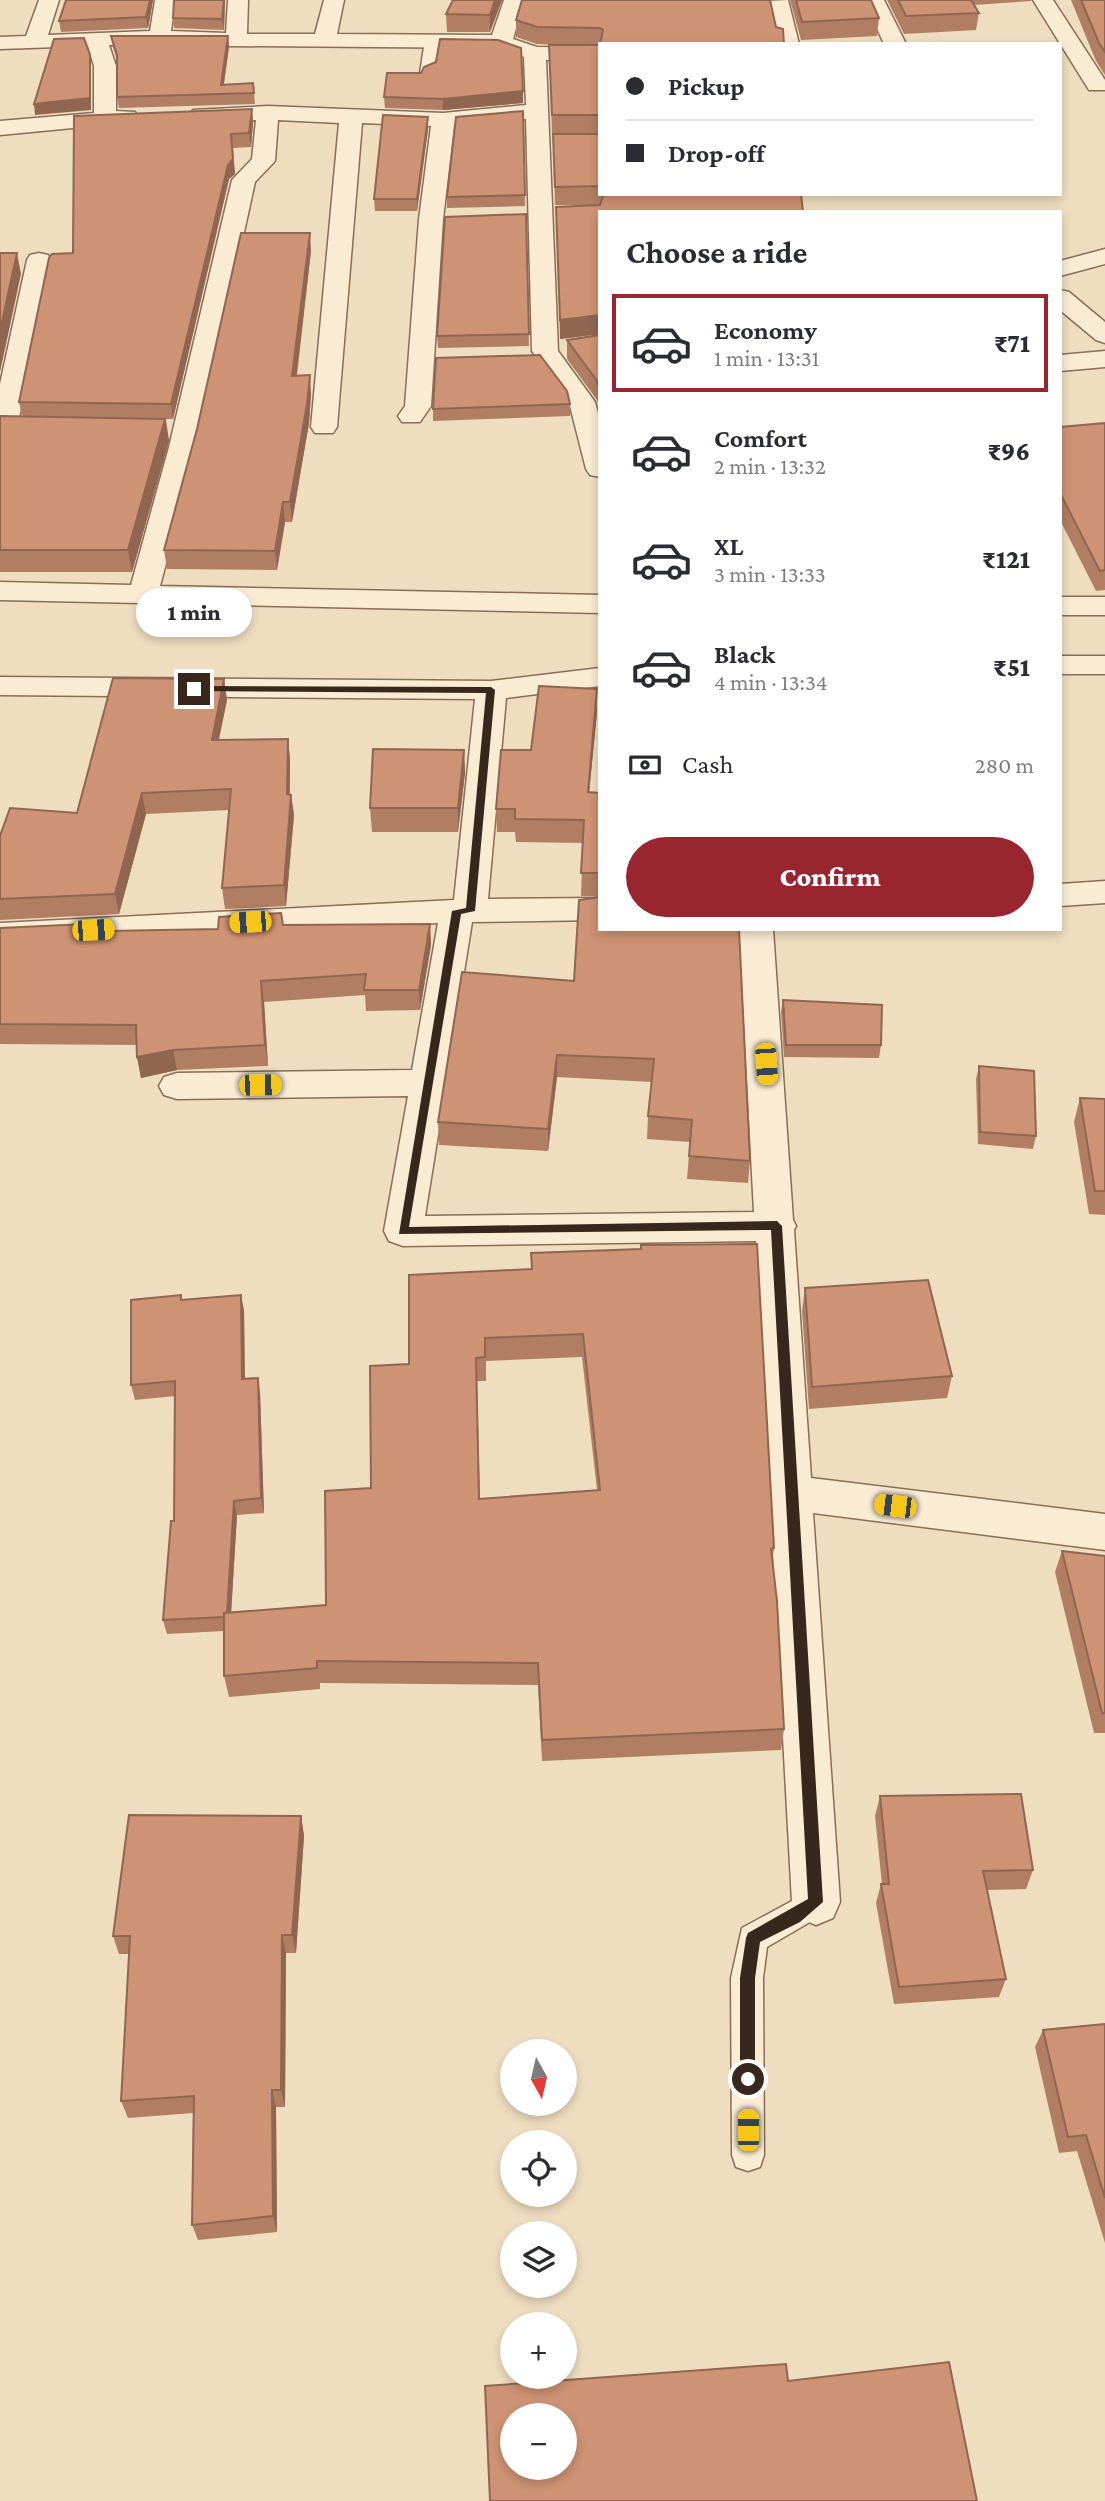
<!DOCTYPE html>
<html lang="en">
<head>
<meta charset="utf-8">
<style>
  body { margin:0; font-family:"Crimson Pro",serif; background:#f2f2f3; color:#2b2b33; height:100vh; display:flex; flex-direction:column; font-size:26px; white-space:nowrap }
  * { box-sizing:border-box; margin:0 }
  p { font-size:23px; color:#7c7c81 }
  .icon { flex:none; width:38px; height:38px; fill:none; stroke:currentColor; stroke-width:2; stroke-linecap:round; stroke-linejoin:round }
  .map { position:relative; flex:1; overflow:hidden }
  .panel { position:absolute; left:598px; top:210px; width:464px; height:721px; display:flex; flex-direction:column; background:#fff; border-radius:0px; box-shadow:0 4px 10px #0003 }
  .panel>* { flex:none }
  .hud { position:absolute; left:598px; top:42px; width:464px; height:154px; border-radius:0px; box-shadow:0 4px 10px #0003; display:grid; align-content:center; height:154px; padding:0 28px; background:#fff }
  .needle { width:46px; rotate:172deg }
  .fabs { position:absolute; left:500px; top:2039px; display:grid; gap:14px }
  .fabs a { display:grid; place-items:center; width:77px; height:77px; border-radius:50%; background:#fff; box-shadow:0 4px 10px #0003; font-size:35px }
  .end { position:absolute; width:32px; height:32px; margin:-16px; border:9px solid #37271c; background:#fff; box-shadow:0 0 0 4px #fff }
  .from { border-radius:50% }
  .bubble { position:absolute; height:49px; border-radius:24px; background:#fff; box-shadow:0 4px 10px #0003; font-size:23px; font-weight:800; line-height:49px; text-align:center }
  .car { position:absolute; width:21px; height:42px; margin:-21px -10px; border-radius:9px; box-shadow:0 0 5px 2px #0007; background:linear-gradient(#f5c518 24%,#345 0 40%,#f5c518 0 76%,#345 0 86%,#f5c518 0) }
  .hud b { display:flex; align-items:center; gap:24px; height:66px; font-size:26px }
  .hud b+b { border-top:2px solid #e1e1e2 }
  .hud i { width:18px; height:18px; background:#2b2b33 }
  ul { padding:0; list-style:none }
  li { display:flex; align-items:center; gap:21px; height:98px; margin:0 14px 10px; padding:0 14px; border:4px solid transparent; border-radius:0px }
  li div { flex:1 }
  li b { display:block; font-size:26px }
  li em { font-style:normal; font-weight:800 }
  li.current { border-color:#99252f }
  li>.icon { width:63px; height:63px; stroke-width:1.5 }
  h2 { padding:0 28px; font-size:32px; line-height:84px }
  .pay { display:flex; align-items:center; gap:18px; height:77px; padding:0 28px; font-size:26px }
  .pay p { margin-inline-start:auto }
  .primary-button { display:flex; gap:14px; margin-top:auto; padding:14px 28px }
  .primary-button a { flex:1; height:80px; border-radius:42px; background:#99252f; color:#fff; font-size:28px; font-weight:800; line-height:80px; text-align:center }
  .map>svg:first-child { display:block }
</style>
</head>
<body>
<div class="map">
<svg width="1105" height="2501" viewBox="0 0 1105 2501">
  <rect width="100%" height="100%" fill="#efddbf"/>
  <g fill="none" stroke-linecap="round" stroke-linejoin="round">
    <defs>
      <path id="lane" d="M 432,36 L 439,40 L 434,73 L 427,77 L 420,73 L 425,40 Z
        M 816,1888 L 827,1892 L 831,1902 L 827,1912 L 767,1947 L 763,1978 L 764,2155 L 760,2167 L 748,2171 L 736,2167 L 732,2155 L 731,1978 L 742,1928 Z"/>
      <path id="street" d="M 39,0 L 59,0 L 48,35 L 150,31 L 155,0 L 175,0 L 171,31 L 226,33 L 228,0 L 248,0 L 247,34 L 315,34 L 324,0 L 344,0 L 337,34 L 492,35 L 504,0 L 524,0 L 513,39 L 537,47 L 600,48 L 600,60 L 546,60 L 558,351 L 595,402 L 600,420 L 600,477 L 590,475 L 586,469 L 569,402 L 532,351 L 526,119 L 454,126 L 443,219 L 431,406 L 420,422 L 402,422 L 398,416 L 405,406 L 419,219 L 431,126 L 362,123 L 337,427 L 333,433 L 315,433 L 311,427 L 339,123 L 278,120 L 275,161 L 255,182 L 197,447 L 160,586 L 600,595 L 600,613 L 0,600 L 0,582 L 131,585 L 169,447 L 232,180 L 252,159 L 256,120 L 201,122 L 193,120 L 190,115 L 193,110 L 268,106 L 443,113 L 526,105 L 524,57 L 499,48 L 109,45 L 116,66 L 116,111 L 135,112 L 138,117 L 135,122 L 0,135 L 0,121 L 94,113 L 94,66 L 88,46 L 0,49 L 0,37 L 26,36 Z
        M 864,0 L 884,0 L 906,44 L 884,44 Z
        M 1033,0 L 1053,0 L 1105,80 L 1105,90 L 1089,90 Z
        M 768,1 L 788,0 L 799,44 L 777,44 Z
        M 1105,249 L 1105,264 L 1060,276 L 1060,261 Z
        M 39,253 L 48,255 L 51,260 L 17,428 L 13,434 L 0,435 L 0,384 L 27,260 L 30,255 Z
        M 1060,290 L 1069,292 L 1105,322 L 1105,343 L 1096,340 L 1060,310 Z
        M 1105,351 L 1105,367 L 1060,371 L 1060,355 Z
        M 1060,597 L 1105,597 L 1105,615 L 1060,615 Z
        M 1060,656 L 1105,656 L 1105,674 L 1060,674 Z
        M 600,668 L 600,686 L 506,698 L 488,899 L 600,898 L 600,920 L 472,922 L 425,1216 L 754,1212 L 739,929 L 773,929 L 793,1220 L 796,1226 L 794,1230 L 811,1478 L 1105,1514 L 1105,1550 L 813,1513 L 840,1902 L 833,1918 L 816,1925 L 799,1918 L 792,1902 L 756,1241 L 403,1246 L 389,1241 L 384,1231 L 408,1096 L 177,1099 L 164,1095 L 159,1086 L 164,1077 L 177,1073 L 412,1070 L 438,923 L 0,947 L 0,923 L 454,900 L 475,699 L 0,695 L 0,677 L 491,681 Z
        M 1105,881 L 1105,903 L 1060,906 L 1060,884 Z"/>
    </defs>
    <use href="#lane" stroke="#886d57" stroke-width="3"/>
    <use href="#street" stroke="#886d57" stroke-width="3"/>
    <use href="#lane" fill="#faebd3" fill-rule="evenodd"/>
    <use href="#street" fill="#faebd3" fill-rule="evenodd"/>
  </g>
  <path fill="#b17e64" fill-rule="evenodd" d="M 66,0 L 153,0 L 148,28 L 61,32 L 59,21 Z
    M 225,0 L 224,30 L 174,28 L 173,18 Z
    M 502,0 L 490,32 L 447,32 L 446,14 Z
    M 770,0 L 600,44 L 600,134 L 552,133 L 549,45 L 561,45 L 537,44 L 516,37 L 516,20 Z
    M 790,0 L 871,0 L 879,18 L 877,36 L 801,40 Z
    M 887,0 L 1031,0 L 1031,1 L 974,5 L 979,13 L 976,30 L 904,34 Z
    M 1071,0 L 1105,0 L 1105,75 L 1096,61 Z
    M 111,36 L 228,36 L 229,47 L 224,84 L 253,83 L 255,104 L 119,108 L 117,97 L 117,61 L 113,47 Z
    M 421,73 L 523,103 L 443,110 L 385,108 L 384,97 Z
    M 252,109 L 253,123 L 251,147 L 233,148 L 235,174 L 229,179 L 173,419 L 166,419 L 169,441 L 132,572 L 0,572 L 0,416 L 22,416 L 19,402 L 73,253 Z
    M 523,111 L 525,206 L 447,208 L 447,197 Z
    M 428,129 L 417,211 L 375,211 L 374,199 Z
    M 553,134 L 600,134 L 600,194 L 801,194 L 600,212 L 600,334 L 560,339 L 556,207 L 600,205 L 555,205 Z
    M 526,214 L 529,346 L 438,348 L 437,336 Z
    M 311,251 L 297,376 L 311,394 L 309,423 L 292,522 L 285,522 L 277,570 L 167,569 L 164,550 Z
    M 600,335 L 600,411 L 597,400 L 567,359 L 567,340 Z
    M 570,404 L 570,416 L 433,421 L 433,409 Z
    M 1105,423 L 1105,590 L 1096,591 L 1060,520 L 1060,427 Z
    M 224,679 L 227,700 L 219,740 L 288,739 L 290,760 L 290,795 L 291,795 L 294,815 L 286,906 L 225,909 L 222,888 L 229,810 L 146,814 L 119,914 L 0,920 L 0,836 L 77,813 Z
    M 597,689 L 597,712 L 589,792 L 600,793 L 600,896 L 581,896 L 583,843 L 516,842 L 515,832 L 497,832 L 496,809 L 531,750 Z
    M 464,750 L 465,773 L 458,832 L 372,832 L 370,808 Z
    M 579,900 L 750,1161 L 748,1183 L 687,1179 L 690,1142 L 647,1139 L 648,1116 L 652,1082 L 557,1077 L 548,1151 L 439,1145 L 438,1122 L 574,981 Z
    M 107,923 L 109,931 L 218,929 L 283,925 L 430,924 L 431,945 L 420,1010 L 366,1011 L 365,995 L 264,1002 L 268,1066 L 177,1070 L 141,1078 L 137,1057 L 137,1045 L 0,1044 L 0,928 Z
    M 783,1000 L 881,1045 L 879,1058 L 784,1057 L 781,1012 Z
    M 979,1066 L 1036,1136 L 1033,1149 L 978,1144 L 976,1079 Z
    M 1080,1098 L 1105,1099 L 1105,1215 L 1089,1214 L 1074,1122 Z
    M 531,1253 L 774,1548 L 772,1563 L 784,1729 L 781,1750 L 542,1761 L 538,1685 L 320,1683 L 320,1689 L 229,1697 L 224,1676 L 224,1631 L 167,1634 L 163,1620 L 174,1521 L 175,1396 L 135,1400 L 131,1385 L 182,1300 L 244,1310 L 245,1379 L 260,1392 L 264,1513 L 237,1515 L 231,1613 L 326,1605 L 371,1488 L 409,1364 L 532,1269 ZM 582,1357 L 597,1490 L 480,1499 L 477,1381 L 486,1381 L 486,1361 Z
    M 805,1288 L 952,1376 L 947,1398 L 809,1409 L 802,1311 Z
    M 1062,1551 L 1105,1556 L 1105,1733 L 1094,1733 L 1055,1572 Z
    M 880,1796 L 1033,1870 L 1026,1889 L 987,1890 L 1006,1979 L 999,1997 L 894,2004 L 876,1903 L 881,1884 L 882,1884 L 875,1816 Z
    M 301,1816 L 304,1836 L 296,1953 L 286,1953 L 285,2107 L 276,2107 L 277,2232 L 198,2240 L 192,2225 L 193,2113 L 128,2118 L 121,2101 L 129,1954 L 119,1954 L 113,1936 Z
    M 1105,2024 L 1105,2243 L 1077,2151 L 1059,2153 L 1035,2047 L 1043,2030 Z"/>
  <path fill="#906651" d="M 150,0 L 153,0 L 148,28 L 146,17 Z
    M 224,0 L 225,0 L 224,30 L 222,19 Z
    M 495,0 L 502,0 L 490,32 L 490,15 Z
    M 228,36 L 229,47 L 222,96 L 221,85 Z
    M 90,55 L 91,66 L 91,110 L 35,115 L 34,104 Z
    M 523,91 L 523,103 L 443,110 L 443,99 Z
    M 252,109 L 253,123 L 251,147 L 249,133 Z
    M 428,117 L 428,129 L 417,211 L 417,199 Z
    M 231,134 L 235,174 L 229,179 L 173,419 L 171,404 Z
    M 310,233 L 311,251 L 294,395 L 292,376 Z
    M 17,253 L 21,274 L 0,372 L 0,331 Z
    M 600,315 L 600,334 L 560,339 L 560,320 Z
    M 310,375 L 311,394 L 309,423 L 292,522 L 290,502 Z
    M 165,419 L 169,441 L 132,572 L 128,550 Z
    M 283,502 L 285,522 L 277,570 L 275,551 Z
    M 224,679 L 227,700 L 214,760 L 212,740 Z
    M 597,689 L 597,712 L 587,815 L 588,792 Z
    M 288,739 L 290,760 L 289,815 L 287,794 Z
    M 464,750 L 465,773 L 458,832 L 458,808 Z
    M 142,793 L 146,814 L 119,914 L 115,894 Z
    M 291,795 L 294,815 L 286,906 L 284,885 Z
    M 430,924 L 431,945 L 420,1010 L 419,990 Z
    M 261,981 L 264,1002 L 268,1066 L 265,1045 Z
    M 173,1050 L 177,1070 L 141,1078 L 137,1057 Z
    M 557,1055 L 557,1077 L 548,1151 L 548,1129 Z
    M 241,1295 L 244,1310 L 245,1394 L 242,1379 Z
    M 258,1378 L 260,1392 L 264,1513 L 261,1498 Z
    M 234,1501 L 237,1515 L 230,1631 L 227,1617 Z
    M 301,1816 L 304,1836 L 296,1953 L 292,1935 Z
    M 282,1935 L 286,1953 L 285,2107 L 281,2090 Z
    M 272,2090 L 276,2107 L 277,2232 L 273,2216 Z"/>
  <path fill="#ce9274" stroke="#906651" stroke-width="2" fill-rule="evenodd" d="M 66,0 L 150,0 L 146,17 L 59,21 Z
    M 174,0 L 224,0 L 222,19 L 173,18 Z
    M 453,0 L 495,0 L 490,15 L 446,14 Z
    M 522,0 L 770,0 L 776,27 L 783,29 L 784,44 L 600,44 L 603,30 L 600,28 L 537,27 L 516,20 Z
    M 796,0 L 871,0 L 879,18 L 802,22 Z
    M 898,0 L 971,0 L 979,13 L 906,16 Z
    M 1081,0 L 1105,0 L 1105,52 L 1099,43 Z
    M 111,36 L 228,36 L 221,85 L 253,83 L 254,93 L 117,97 L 117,55 Z
    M 84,38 L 90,55 L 90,98 L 34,104 L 54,39 Z
    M 440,39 L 498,40 L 521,48 L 523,91 L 443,99 L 384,97 L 387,73 L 421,73 L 424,67 L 436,62 Z
    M 549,45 L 600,45 L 600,115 L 552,115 Z
    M 252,109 L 249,133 L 231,134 L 233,159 L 228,165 L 171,404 L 19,402 L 49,258 L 52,254 L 73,253 L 74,116 Z
    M 523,111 L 525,195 L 447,197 L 456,117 Z
    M 383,115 L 428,117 L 417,199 L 374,199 Z
    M 553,134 L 600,134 L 600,186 L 555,187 Z
    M 608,194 L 801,194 L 803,212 L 600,212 L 600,315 L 560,320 L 556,207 L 600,205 L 603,196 Z
    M 526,214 L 529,334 L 437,336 L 445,217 Z
    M 241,233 L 310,233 L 292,376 L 310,375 L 307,404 L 290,502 L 283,502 L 275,551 L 164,550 L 197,429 Z
    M 0,253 L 17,253 L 0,331 Z
    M 600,335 L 600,390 L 597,381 L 567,340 Z
    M 540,355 L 567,391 L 570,404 L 433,409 L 436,358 Z
    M 0,416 L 165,419 L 128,550 L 0,550 Z
    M 1105,423 L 1105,570 L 1100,571 L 1060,493 L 1060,427 Z
    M 113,678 L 224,679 L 212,740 L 288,739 L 287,794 L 291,795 L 284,885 L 222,888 L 231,789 L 142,793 L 115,894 L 0,899 L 0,836 L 10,808 L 77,813 Z
    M 539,686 L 597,689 L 588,792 L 600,793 L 600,873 L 581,873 L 584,820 L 515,819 L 515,809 L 496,809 L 501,750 L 531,750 Z
    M 373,749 L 464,750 L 458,808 L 370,808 Z
    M 600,897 L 600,929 L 739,929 L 750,1161 L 689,1156 L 692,1120 L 648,1116 L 654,1059 L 557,1055 L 548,1129 L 438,1122 L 462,972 L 574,981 L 579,900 Z
    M 281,913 L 283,925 L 430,924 L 419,990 L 364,990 L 366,974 L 261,981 L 265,1045 L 173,1050 L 137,1057 L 136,1025 L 0,1024 L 0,928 L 107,923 L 105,931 L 218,929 L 219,917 Z
    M 783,1000 L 882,1005 L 881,1045 L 786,1045 Z
    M 979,1066 L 1034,1071 L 1036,1136 L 980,1132 Z
    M 1080,1098 L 1105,1099 L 1105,1191 L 1095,1191 Z
    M 757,1244 L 774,1548 L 771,1549 L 777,1601 L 784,1729 L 542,1740 L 538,1663 L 317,1661 L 317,1668 L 224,1676 L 224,1613 L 326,1605 L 325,1491 L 371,1488 L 370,1366 L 409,1364 L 409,1275 L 532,1269 L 531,1253 L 641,1249 L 641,1245 ZM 583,1334 L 600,1490 L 479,1499 L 476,1358 L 485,1357 L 485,1338 Z
    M 928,1280 L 952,1376 L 812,1387 L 805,1288 Z
    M 181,1295 L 181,1300 L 241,1295 L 242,1379 L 258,1378 L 261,1498 L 234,1501 L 227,1613 L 224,1613 L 224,1617 L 163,1620 L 171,1521 L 174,1521 L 175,1381 L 131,1385 L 131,1300 Z
    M 1062,1551 L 1105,1556 L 1105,1713 L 1102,1713 Z
    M 1021,1794 L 1033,1870 L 983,1871 L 1006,1979 L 899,1987 L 881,1884 L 889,1884 L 880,1796 Z
    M 129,1815 L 301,1816 L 292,1935 L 282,1935 L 281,2090 L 272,2090 L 273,2216 L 192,2225 L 194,2096 L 121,2101 L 130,1936 L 113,1936 Z
    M 1105,2024 L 1105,2198 L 1086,2135 L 1068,2137 L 1043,2030 Z
    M 949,2362 L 977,2501 L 490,2501 L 485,2386 L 786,2364 L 788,2381 ZM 513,2415 L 565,2415 L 565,2468 L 513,2468 Z"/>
  <path fill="#37271c" d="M 194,686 L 491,687 L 495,690 L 475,911 L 461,914 L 409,1227 L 777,1221 L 782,1226 L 823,1902 L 800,1922 L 760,1942 L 755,1978 L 755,2079 L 748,2086 L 740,2079 L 740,1978 L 746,1938 L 748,1933 L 808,1899 L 771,1230 L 399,1234 L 452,911 L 466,908 L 486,693 L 191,691 Z"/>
</svg>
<div class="fabs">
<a><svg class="needle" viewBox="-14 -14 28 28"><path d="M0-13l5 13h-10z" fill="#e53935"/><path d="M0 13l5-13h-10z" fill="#7c7c81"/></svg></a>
<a><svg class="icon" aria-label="locate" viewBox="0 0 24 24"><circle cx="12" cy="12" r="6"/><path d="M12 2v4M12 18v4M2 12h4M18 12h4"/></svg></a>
<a><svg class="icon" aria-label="layers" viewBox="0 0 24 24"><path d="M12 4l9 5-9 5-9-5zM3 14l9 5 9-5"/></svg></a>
<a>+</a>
<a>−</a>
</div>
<i class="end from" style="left:748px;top:2079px"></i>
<i class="end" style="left:194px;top:689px"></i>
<div class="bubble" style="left:136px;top:588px;width:116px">1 min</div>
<i class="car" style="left:250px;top:922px;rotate:267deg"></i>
<i class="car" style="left:93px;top:930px;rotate:87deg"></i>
<i class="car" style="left:766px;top:1064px;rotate:176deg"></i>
<i class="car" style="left:260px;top:1085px;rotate:89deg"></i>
<i class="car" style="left:895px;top:1506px;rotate:277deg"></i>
<i class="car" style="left:748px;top:2130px;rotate:0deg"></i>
<div class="hud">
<b><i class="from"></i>Pickup</b>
<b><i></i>Drop-off</b>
</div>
<section class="panel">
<h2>Choose a ride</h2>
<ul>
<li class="current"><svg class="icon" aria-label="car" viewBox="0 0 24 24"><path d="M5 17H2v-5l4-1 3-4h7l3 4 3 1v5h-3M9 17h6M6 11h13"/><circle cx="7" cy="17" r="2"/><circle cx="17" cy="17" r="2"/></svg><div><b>Economy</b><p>1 min · 13:31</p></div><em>₹71</em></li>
<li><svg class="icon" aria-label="car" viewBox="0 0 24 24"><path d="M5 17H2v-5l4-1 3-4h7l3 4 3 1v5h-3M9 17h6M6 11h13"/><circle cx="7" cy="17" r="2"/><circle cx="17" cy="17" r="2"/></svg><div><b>Comfort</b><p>2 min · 13:32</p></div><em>₹96</em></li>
<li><svg class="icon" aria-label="car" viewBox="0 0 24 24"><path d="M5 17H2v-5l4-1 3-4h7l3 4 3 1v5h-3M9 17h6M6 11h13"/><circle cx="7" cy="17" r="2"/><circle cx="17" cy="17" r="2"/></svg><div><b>XL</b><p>3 min · 13:33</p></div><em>₹121</em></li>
<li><svg class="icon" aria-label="car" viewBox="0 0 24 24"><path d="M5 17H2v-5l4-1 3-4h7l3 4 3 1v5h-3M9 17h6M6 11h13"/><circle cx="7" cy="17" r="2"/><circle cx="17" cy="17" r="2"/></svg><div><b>Black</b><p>4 min · 13:34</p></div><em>₹51</em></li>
</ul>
<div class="pay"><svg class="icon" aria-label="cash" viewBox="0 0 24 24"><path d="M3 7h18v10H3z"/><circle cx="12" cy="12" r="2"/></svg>Cash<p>280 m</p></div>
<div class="primary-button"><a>Confirm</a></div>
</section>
</div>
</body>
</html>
